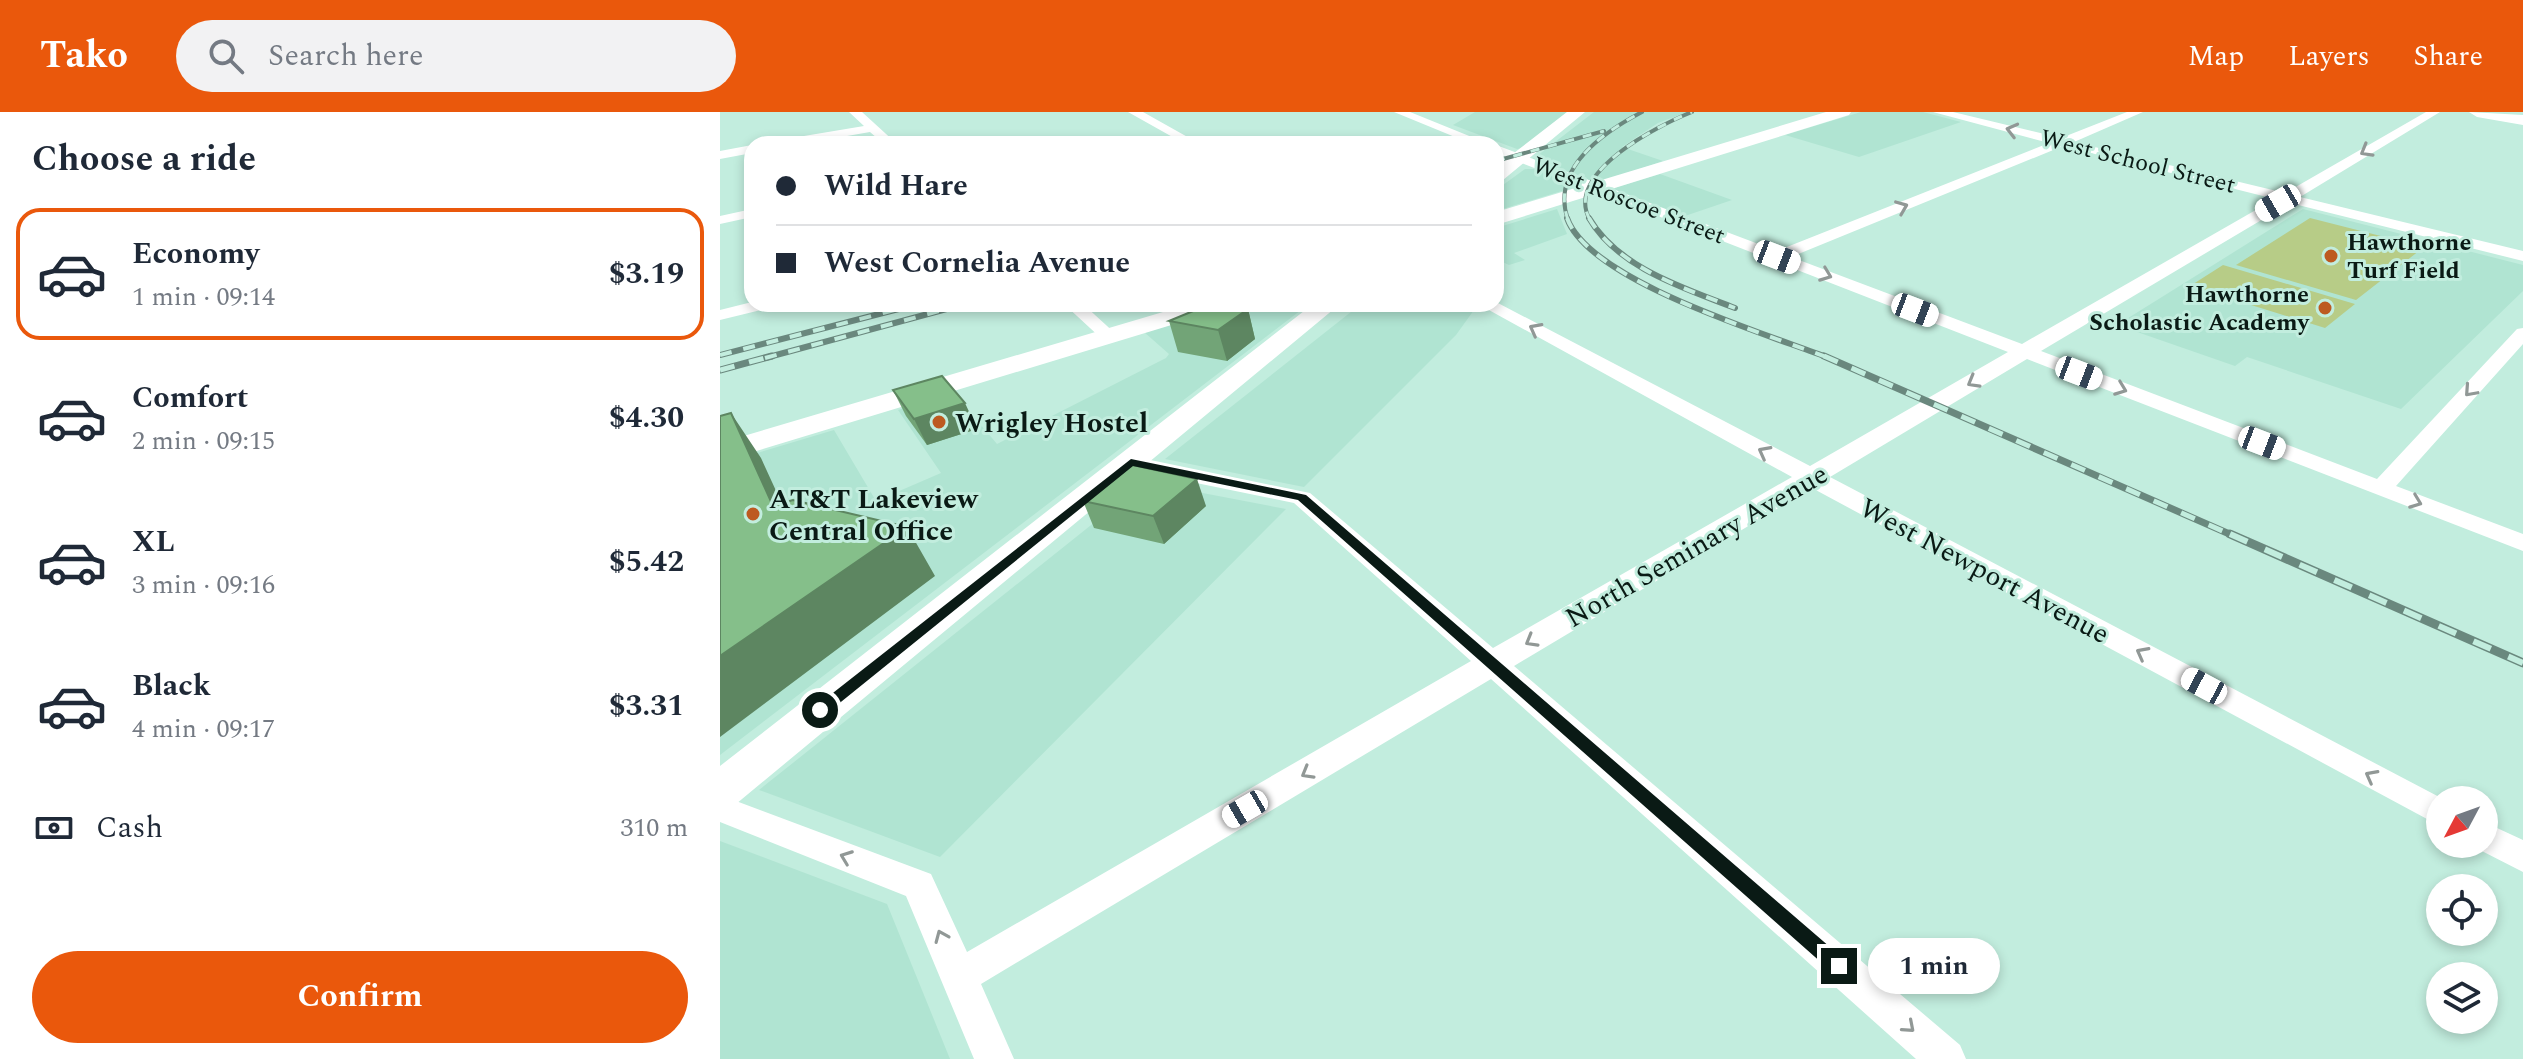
<!DOCTYPE html>
<html lang="en">
<head>
<meta charset="utf-8">
<style>
  body { margin:0; font-family:Spectral,serif; background:#f2f2f3; color:#1f2937; height:100vh; display:flex; flex-direction:column; font-size:30px; white-space:nowrap }
  * { box-sizing:border-box; margin:0 }
  p { font-size:26px; color:#747a83 }
  .icon { flex:none; width:44px; height:44px; fill:none; stroke:currentColor; stroke-width:2; stroke-linecap:round; stroke-linejoin:round }
  .map { position:relative; flex:1; overflow:hidden }
  .panel { display:flex; flex-direction:column; background:#fff; width:720px }
  .panel>* { flex:none }
  .banner { position:absolute; left:24px; top:24px; width:760px; height:176px; border-radius:24px; box-shadow:0 4px 12px #0003; display:grid; align-content:center; height:176px; padding:0 32px; background:#fff }
  .needle { width:52px; rotate:229deg }
  .fabs { position:absolute; left:1706px; top:674px; display:grid; gap:16px }
  .fabs a { display:grid; place-items:center; width:72px; height:72px; border-radius:50%; background:#fff; box-shadow:0 4px 12px #0003; font-size:40px }
  .end { position:absolute; width:36px; height:36px; margin:-18px; border:10px solid #0a1a15; background:#fff; box-shadow:0 0 0 4px #fff }
  .from { border-radius:50% }
  .bubble { position:absolute; height:56px; border-radius:28px; background:#fff; box-shadow:0 4px 12px #0003; font-size:26px; font-weight:700; line-height:56px; text-align:center }
  .car { position:absolute; width:24px; height:48px; margin:-24px -12px; border-radius:10px; box-shadow:0 0 6px 2px #0007; background:linear-gradient(#fff 24%,#345 0 40%,#fff 0 76%,#345 0 86%,#fff 0) }
  .banner b { display:flex; align-items:center; gap:28px; height:76px; font-size:30px }
  .banner b+b { border-top:2px solid #e0e1e3 }
  .banner i { width:20px; height:20px; background:#1f2937 }
  ul { padding:0; list-style:none }
  li { display:flex; align-items:center; gap:24px; height:132px; margin:0 16px 12px; padding:0 16px; border:4px solid transparent; border-radius:24px }
  li div { flex:1 }
  li b { display:block; font-size:30px }
  li em { font-style:normal; font-weight:700 }
  li.current { border-color:#ea580c }
  li>.icon { width:72px; height:72px; stroke-width:1.5 }
  h2 { padding:0 32px; font-size:36px; line-height:96px }
  .pay { display:flex; align-items:center; gap:20px; height:88px; padding:0 32px; font-size:30px }
  .pay p { margin-inline-start:auto }
  .button { display:flex; gap:16px; margin-top:auto; padding:16px 32px }
  .button a { flex:1; height:92px; border-radius:48px; background:#ea580c; color:#fff; font-size:32px; font-weight:700; line-height:92px; text-align:center }
  header { display:flex; align-items:center; gap:48px; box-sizing:border-box; height:112px; padding:0 40px; background:#ea580c; color:#fff }
  header strong { font-size:38px }
  nav { display:flex; gap:44px; margin-inline-start:auto; font-size:28px }
  .search { width:560px; height:72px; background:#f2f2f3; display:flex; align-items:center; gap:20px; box-sizing:border-box; padding:0 28px; border-radius:44px; color:#747a83; font-size:30px }
  main { display:flex; flex:1; min-height:0 }
  .map>svg:first-child { display:block }
</style>
</head>
<body>
<header>
<strong>Tako</strong>
<div class="search"><svg class="icon" aria-label="search" viewBox="0 0 24 24"><circle cx="10" cy="10" r="6"/><path d="M15 15l6 6"/></svg>Search here</div>
<nav><a>Map</a><a>Layers</a><a>Share</a></nav>
</header>
<main>
<section class="panel">
<h2>Choose a ride</h2>
<ul>
<li class="current"><svg class="icon" aria-label="car" viewBox="0 0 24 24"><path d="M5 17H2v-5l4-1 3-4h7l3 4 3 1v5h-3M9 17h6M6 11h13"/><circle cx="7" cy="17" r="2"/><circle cx="17" cy="17" r="2"/></svg><div><b>Economy</b><p>1 min · 09:14</p></div><em>$3.19</em></li>
<li><svg class="icon" aria-label="car" viewBox="0 0 24 24"><path d="M5 17H2v-5l4-1 3-4h7l3 4 3 1v5h-3M9 17h6M6 11h13"/><circle cx="7" cy="17" r="2"/><circle cx="17" cy="17" r="2"/></svg><div><b>Comfort</b><p>2 min · 09:15</p></div><em>$4.30</em></li>
<li><svg class="icon" aria-label="car" viewBox="0 0 24 24"><path d="M5 17H2v-5l4-1 3-4h7l3 4 3 1v5h-3M9 17h6M6 11h13"/><circle cx="7" cy="17" r="2"/><circle cx="17" cy="17" r="2"/></svg><div><b>XL</b><p>3 min · 09:16</p></div><em>$5.42</em></li>
<li><svg class="icon" aria-label="car" viewBox="0 0 24 24"><path d="M5 17H2v-5l4-1 3-4h7l3 4 3 1v5h-3M9 17h6M6 11h13"/><circle cx="7" cy="17" r="2"/><circle cx="17" cy="17" r="2"/></svg><div><b>Black</b><p>4 min · 09:17</p></div><em>$3.31</em></li>
</ul>
<div class="pay"><svg class="icon" aria-label="cash" viewBox="0 0 24 24"><path d="M3 7h18v10H3z"/><circle cx="12" cy="12" r="2"/></svg>Cash<p>310 m</p></div>
<div class="button"><a>Confirm</a></div>
</section>
<div class="map">
<svg width="1803" height="947" viewBox="0 0 1803 947">
  <rect width="100%" height="100%" fill="#c2edde"/>
  <path fill="#b0e4d2" d="M 755,0 L 847,0 L 803,36 L 797,37 L 733,13 Z
    M 874,0 L 967,0 L 938,11 L 902,35 L 943,49 L 888,68 L 870,70 L 813,47 Z
    M 1141,0 L 1203,0 L 1241,10 L 1139,45 L 1065,23 Z
    M 805,57 L 816,57 L 858,74 L 776,99 L 776,78 Z
    M 940,62 L 1012,88 L 962,105 L 891,77 Z
    M 837,97 L 847,122 L 794,141 L 805,148 L 789,153 L 776,147 L 776,116 Z
    M 1583,97 L 1803,153 L 1803,179 L 1681,297 L 1527,245 L 1515,254 L 1397,213 Z
    M 516,192 L 589,192 L 0,643 L 0,352 L 114,318 L 156,389 L 221,361 L 178,298 L 234,281 L 277,332 L 446,246 L 449,242 L 424,220 Z
    M 641,192 L 743,192 L 754,198 L 736,223 L 584,375 L 445,347 Z
    M 425,370 L 566,397 L 220,745 L 39,678 Z
    M 0,729 L 167,792 L 230,947 L 0,947 Z"/>
  <path fill="#b7cc87" d="M 1590,106 L 1704,135 L 1636,188 L 1516,153 Z
    M 1503,153 L 1635,192 L 1605,216 L 1470,174 Z"/>
  <g fill="none" stroke-linecap="round" stroke-linejoin="round">
    <path fill="#fff" fill-rule="evenodd" d="M 129,0 L 142,0 L 177,32 L 164,32 L 150,20 L 81,32 L 54,32 L 60,28 L 144,14 Z
      M 408,0 L 423,0 L 480,32 L 465,32 Z
      M 674,0 L 690,0 L 769,32 L 752,32 Z
      M 1213,0 L 1233,0 L 1341,26 L 1407,0 L 1423,0 L 1354,30 L 1565,81 L 1706,0 L 1720,0 L 1580,85 L 1803,139 L 1803,149 L 1570,91 L 1321,239 L 1657,367 L 1797,217 L 1803,216 L 1803,232 L 1676,374 L 1803,422 L 1803,439 L 1307,247 L 1110,365 L 1725,688 L 1720,688 L 1720,714 L 1092,376 L 794,554 L 1240,933 L 1246,947 L 1196,947 L 771,567 L 261,872 L 294,947 L 254,947 L 186,784 L 0,710 L 0,683 L 211,762 L 247,840 L 751,549 L 574,391 L 403,356 L 400,351 L 403,346 L 411,344 L 590,381 L 773,536 L 1072,365 L 758,192 L 776,190 L 1090,354 L 1288,240 L 776,41 L 776,33 L 1057,139 L 1329,31 ZM 1343,34 L 1555,87 L 1302,232 L 1071,145 Z
      M 32,33 L 32,41 L 0,47 L 0,39 Z
      M 32,97 L 32,105 L 0,112 L 0,104 Z
      M 32,190 L 32,192 L 52,192 L 49,196 L 0,208 L 0,198 Z
      M 344,192 L 363,192 L 398,224 L 389,229 L 383,228 Z
      M 1764,710 L 1803,728 L 1803,760 L 1752,734 L 1764,732 Z"/>
    <path fill="#fff" fill-rule="evenodd" d="M 847,0 L 865,0 L 783,68 L 776,70 L 776,55 Z
      M 1106,0 L 1131,0 L 1129,3 L 776,113 L 776,100 Z
      M 1749,0 L 1803,3 L 1803,13 L 1757,5 Z
      M 470,192 L 508,192 L 504,197 L 0,350 L 0,331 Z
      M 593,192 L 620,192 L 16,692 L 0,697 L 0,654 Z"/>
    <defs>
      <path id="rail-far3" d="M 776,49 L 884,19
        M 848,108 C 830,57 882,21 922,0
        M 870,108 C 843,61 939,13 972,0"/>
      <path id="rail-far2" d="M 847,106 C 869,169 1047,222 1109,246
        M 869,106 C 898,156 964,176 1015,196
        M 0,243 L 198,192
        M 45,246 L 245,192"/>
      <path id="rail-far1" d="M 1104,244 L 1514,424
        M 0,258 L 52,244"/>
      <path id="rail" d="M 1510,422 L 1803,551"/>
    </defs>
    <use href="#rail-far3" stroke="#6a887e" stroke-width="4"/>
    <use href="#rail-far2" stroke="#6a887e" stroke-width="6"/>
    <use href="#rail-far1" stroke="#6a887e" stroke-width="7"/>
    <use href="#rail" stroke="#6a887e" stroke-width="9"/>
    <use href="#rail-far3" stroke="#c2edde" stroke-width="3" stroke-dasharray="9" stroke-linecap="butt"/>
    <use href="#rail-far2" stroke="#c2edde" stroke-width="4" stroke-dasharray="12" stroke-linecap="butt"/>
    <use href="#rail-far1" stroke="#c2edde" stroke-width="5" stroke-dasharray="15" stroke-linecap="butt"/>
    <use href="#rail" stroke="#c2edde" stroke-width="6" stroke-dasharray="19" stroke-linecap="butt"/>
  </g>
  <path fill="#72a477" d="M 528,197 L 535,227 L 507,249 L 458,240 L 449,209 Z
    M 173,278 L 257,317 L 207,333 L 186,304 Z
    M 363,389 L 486,394 L 444,432 L 374,416 Z"/>
  <path fill="#5d8661" d="M 528,197 L 535,227 L 507,249 L 498,218 Z
    M 245,291 L 257,317 L 207,333 L 194,307 Z
    M 11,301 L 41,346 L 85,442 L 53,394 Z
    M 477,367 L 486,394 L 444,432 L 433,404 Z
    M 187,415 L 215,464 L 0,625 L 0,544 Z"/>
  <path fill="#85bf8a" stroke="#5d8661" stroke-width="2" d="M 490,192 L 528,197 L 498,218 L 449,209 Z
    M 222,264 L 245,291 L 194,307 L 173,278 Z
    M 11,301 L 53,394 L 73,388 L 187,415 L 0,544 L 0,304 Z
    M 408,352 L 477,367 L 433,404 L 363,389 Z"/>
  <defs><path id="oneway-chevron" d="M-2-3.5L2.5 0L-2 3.5" fill="none" stroke-width="1.6" stroke-linecap="round" stroke-linejoin="round" transform="scale(2)"/></defs>
  <g stroke="#919896">
    <use href="#oneway-chevron" transform="translate(1292 18) rotate(-166)"/>
    <use href="#oneway-chevron" transform="translate(1646 39) rotate(150)"/>
    <use href="#oneway-chevron" transform="translate(1182 95) rotate(-22)"/>
    <use href="#oneway-chevron" transform="translate(1106 163) rotate(21)"/>
    <use href="#oneway-chevron" transform="translate(815 217) rotate(-152)"/>
    <use href="#oneway-chevron" transform="translate(1253 270) rotate(150)"/>
    <use href="#oneway-chevron" transform="translate(1401 277) rotate(21)"/>
    <use href="#oneway-chevron" transform="translate(1750 279) rotate(132)"/>
    <use href="#oneway-chevron" transform="translate(1044 340) rotate(-152)"/>
    <use href="#oneway-chevron" transform="translate(1696 390) rotate(21)"/>
    <use href="#oneway-chevron" transform="translate(811 529) rotate(150)"/>
    <use href="#oneway-chevron" transform="translate(1422 541) rotate(-152)"/>
    <use href="#oneway-chevron" transform="translate(587 661) rotate(150)"/>
    <use href="#oneway-chevron" transform="translate(1651 664) rotate(-152)"/>
    <use href="#oneway-chevron" transform="translate(126 745) rotate(-159)"/>
    <use href="#oneway-chevron" transform="translate(221 824) rotate(-113)"/>
    <use href="#oneway-chevron" transform="translate(1189 915) rotate(41)"/>
  </g>
  <path fill="#0a1a15" d="M 411,347 L 586,383 L 1125,848 L 1128,854 L 1125,860 L 1119,863 L 1112,860 L 578,388 L 413,354 L 106,602 L 95,602 L 95,595 Z"/>
  <g fill="#bd5a20" stroke="#c2edde" stroke-width="3">
    <circle cx="1611" cy="144" r="8"/>
    <circle cx="1605" cy="196" r="8"/>
    <circle cx="219" cy="310" r="8"/>
    <circle cx="33" cy="402" r="8"/>
  </g>
  <g text-anchor="middle" stroke-width="6" stroke-linejoin="round" paint-order="stroke">
    <g font-size="24" fill="#0a1a15" stroke="#c2edde">
      <text transform="translate(1418 49) rotate(14)" y="8">West School Street</text>
      <text transform="translate(909 88) rotate(21)" y="8">West Roscoe Street</text>
    </g>
    <g font-size="24" font-weight="bold" fill="#0a1a15" stroke="#c2edde" text-anchor="start">
      <text x="1627" y="138">Hawthorne<tspan x="1627" dy="28">Turf Field</tspan></text>
      <text x="1589" y="190" text-anchor="end">Hawthorne<tspan x="1589" dy="28">Scholastic Academy</tspan></text>
    </g>
    <g font-size="28" font-weight="bold" fill="#0a1a15" stroke="#c2edde" text-anchor="start">
      <text x="235" y="320">Wrigley Hostel</text>
      <text x="49" y="396">AT&amp;T Lakeview<tspan x="49" dy="32">Central Office</tspan></text>
    </g>
    <g font-size="28" fill="#0a1a15" stroke="#c2edde">
      <text transform="translate(976 433) rotate(-30)" y="10">North Seminary Avenue</text>
      <text transform="translate(1265 458) rotate(28)" y="10">West Newport Avenue</text>
    </g>
  </g>
</svg>
<div class="fabs">
<a><svg class="needle" viewBox="-14 -14 28 28"><path d="M0-13l5 13h-10z" fill="#e53935"/><path d="M0 13l5-13h-10z" fill="#747a83"/></svg></a>
<a><svg class="icon" aria-label="locate" viewBox="0 0 24 24"><circle cx="12" cy="12" r="6"/><path d="M12 2v4M12 18v4M2 12h4M18 12h4"/></svg></a>
<a><svg class="icon" aria-label="layers" viewBox="0 0 24 24"><path d="M12 4l9 5-9 5-9-5zM3 14l9 5 9-5"/></svg></a>
</div>
<i class="end from" style="left:100px;top:598px"></i>
<i class="end" style="left:1119px;top:854px"></i>
<div class="bubble" style="left:1148px;top:826px;width:132px">1 min</div>
<i class="car" style="left:1558px;top:91px;rotate:240deg"></i>
<i class="car" style="left:1057px;top:145px;rotate:111deg"></i>
<i class="car" style="left:1195px;top:198px;rotate:111deg"></i>
<i class="car" style="left:1359px;top:261px;rotate:111deg"></i>
<i class="car" style="left:1542px;top:331px;rotate:111deg"></i>
<i class="car" style="left:1484px;top:574px;rotate:298deg"></i>
<i class="car" style="left:525px;top:697px;rotate:240deg"></i>
<div class="banner">
<b><i class="from"></i>Wild Hare</b>
<b><i></i>West Cornelia Avenue</b>
</div>
</div>
</main>
</body>
</html>
